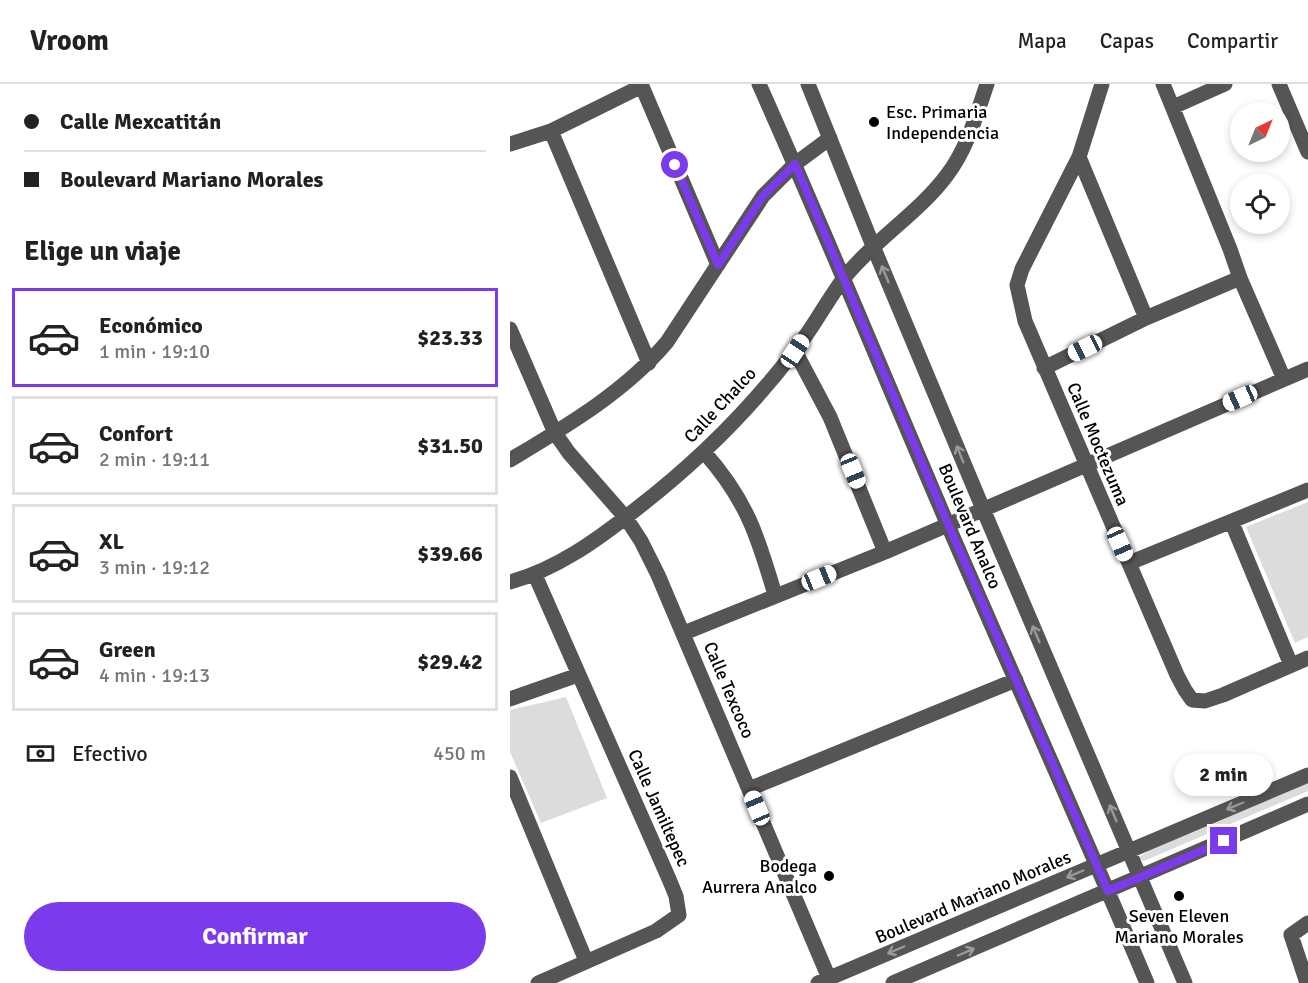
<!DOCTYPE html>
<html lang="es">
<head>
<meta charset="utf-8">
<style>
  body { margin:0; font-family:Signika,sans-serif; background:#f6f6f6; color:#222; height:100vh; display:flex; flex-direction:column; font-size:22px; white-space:nowrap }
  * { box-sizing:border-box; margin:0 }
  p { font-size:20px; color:#767676 }
  .icon { flex:none; width:33px; height:33px; fill:none; stroke:currentColor; stroke-width:2; stroke-linecap:round; stroke-linejoin:round }
  .map { position:relative; flex:1; overflow:hidden }
  .panel { display:flex; flex-direction:column; background:#fff; width:510px }
  .panel>* { flex:none }
  .guide { display:grid; align-content:center; height:132px; padding:0 24px; background:#fff }
  .needle { width:39px; rotate:43deg }
  .controls { position:absolute; left:720px; top:18px; display:grid; gap:12px }
  .controls a { display:grid; place-items:center; width:60px; height:60px; border-radius:50%; background:#fff; box-shadow:0 3px 9px #0003; font-size:30px }
  .end { position:absolute; width:27px; height:27px; margin:-14px; border:8px solid #7c3aed; background:#fff; box-shadow:0 0 0 3px #fff }
  .from { border-radius:50% }
  .bubble { position:absolute; height:42px; border-radius:21px; background:#fff; box-shadow:0 3px 9px #0003; font-size:20px; font-weight:800; line-height:42px; text-align:center }
  .car { position:absolute; width:18px; height:36px; margin:-18px -9px; border-radius:8px; box-shadow:0 0 4px 2px #0007; background:linear-gradient(#fff 24%,#345 0 40%,#fff 0 76%,#345 0 86%,#fff 0) }
  .guide b { display:flex; align-items:center; gap:21px; height:57px; font-size:22px }
  .guide b+b { border-top:2px solid #e0e0e0 }
  .guide i { width:15px; height:15px; background:#222 }
  ul { padding:0; list-style:none }
  li { display:flex; align-items:center; gap:18px; height:99px; margin:0 12px 9px; padding:0 12px; border:3px solid #e0e0e0; border-radius:0px }
  li div { flex:1 }
  li b { display:block; font-size:22px }
  li em { font-style:normal; font-weight:800 }
  li.active { border-color:#7c3aed }
  li>.icon { width:54px; height:54px; stroke-width:1.5 }
  h2 { padding:0 24px; font-size:27px; line-height:72px }
  .pay { display:flex; align-items:center; gap:15px; height:66px; padding:0 24px; font-size:22px }
  .pay p { margin-inline-start:auto }
  .cta { display:flex; gap:12px; margin-top:auto; padding:12px 24px }
  .cta a { flex:1; height:69px; border-radius:36px; background:#7c3aed; color:#fff; font-size:24px; font-weight:800; line-height:69px; text-align:center }
  header { display:flex; align-items:center; gap:36px; box-sizing:border-box; height:84px; padding:0 30px; background:#fff; border-bottom:2px solid #e0e0e0 }
  header strong { font-size:28px }
  nav { display:flex; gap:33px; margin-inline-start:auto; font-size:21px }
  main { display:flex; flex:1; min-height:0 }
  .map>svg:first-child { display:block }
</style>
</head>
<body>
<header>
<strong>Vroom</strong>
<nav><a>Mapa</a><a>Capas</a><a>Compartir</a></nav>
</header>
<main>
<section class="panel">
<div class="guide">
<b><i class="from"></i>Calle Mexcatitán</b>
<b><i></i>Boulevard Mariano Morales</b>
</div>
<h2>Elige un viaje</h2>
<ul>
<li class="active"><svg class="icon" aria-label="car" viewBox="0 0 24 24"><path d="M5 17H2v-5l4-1 3-4h7l3 4 3 1v5h-3M9 17h6M6 11h13"/><circle cx="7" cy="17" r="2"/><circle cx="17" cy="17" r="2"/></svg><div><b>Económico</b><p>1 min · 19:10</p></div><em>$23.33</em></li>
<li><svg class="icon" aria-label="car" viewBox="0 0 24 24"><path d="M5 17H2v-5l4-1 3-4h7l3 4 3 1v5h-3M9 17h6M6 11h13"/><circle cx="7" cy="17" r="2"/><circle cx="17" cy="17" r="2"/></svg><div><b>Confort</b><p>2 min · 19:11</p></div><em>$31.50</em></li>
<li><svg class="icon" aria-label="car" viewBox="0 0 24 24"><path d="M5 17H2v-5l4-1 3-4h7l3 4 3 1v5h-3M9 17h6M6 11h13"/><circle cx="7" cy="17" r="2"/><circle cx="17" cy="17" r="2"/></svg><div><b>XL</b><p>3 min · 19:12</p></div><em>$39.66</em></li>
<li><svg class="icon" aria-label="car" viewBox="0 0 24 24"><path d="M5 17H2v-5l4-1 3-4h7l3 4 3 1v5h-3M9 17h6M6 11h13"/><circle cx="7" cy="17" r="2"/><circle cx="17" cy="17" r="2"/></svg><div><b>Green</b><p>4 min · 19:13</p></div><em>$29.42</em></li>
</ul>
<div class="pay"><svg class="icon" aria-label="cash" viewBox="0 0 24 24"><path d="M3 7h18v10H3z"/><circle cx="12" cy="12" r="2"/></svg>Efectivo<p>450 m</p></div>
<div class="cta"><a>Confirmar</a></div>
</section>
<div class="map">
<svg width="798" height="899" viewBox="0 0 798 899">
  <rect width="100%" height="100%" fill="#fff"/>
  <path fill="#dcdcdc" d="M 798,418 L 798,553 L 785,559 L 736,443 Z
    M 56,613 L 97,714 L 31,739 L 0,668 L 0,626 Z
    M 798,698 L 798,707 L 634,777 L 628,774 L 640,766 Z"/>
  <g fill="none" stroke-linecap="round" stroke-linejoin="round">
    <path stroke="#555" stroke-width="15" d="M 131,0 L 208,181
      M 249,0 C 314,145 374,292 437,439 C 503,592 572,745 637,899
      M 298,0 L 363,162 L 473,425 L 675,899
      M 592,0 L 569,73 L 512,185 L 507,201 L 515,237 L 667,591 L 675,606 L 682,616 L 695,617 L 713,611 L 798,574
      M 769,0 L 798,68
      M 663,23 L 715,0
      M 41,47 L 139,279
      M 0,60 L 41,47 L 132,2
      M 569,73 L 636,234
      M 730,194 L 774,295
      M 0,245 L 45,349 L 59,369 L 116,434 L 131,457 L 148,491 L 321,899
      M 285,267 L 320,333 L 375,468
      M 534,284 L 636,234 L 730,194 L 720,165 L 653,0
      M 194,368 C 236,415 248,452 265,511
      M 0,376 C 55,343 115,308 157,258 L 253,112 L 285,80 L 320,54
      M 722,439 L 781,581
      M 619,479 L 798,406
      M 25,491 L 159,795 L 166,812 L 169,831 L 146,847 L 28,899
      M 0,498 C 47,485 87,456 125,426 C 185,380 237,329 283,269 C 302,246 316,218 334,194 C 364,156 409,129 437,91 C 457,65 466,32 477,0
      M 174,549 L 375,468 L 798,285
      M 0,615 L 68,591
      M 0,693 L 76,877
      M 239,705 L 506,596
      M 308,899 L 798,691
      M 383,899 L 798,720
      M 797,899 L 781,851 L 798,839"/>
  </g>
  <defs><path id="oneway-shaft" d="M-6 0H5M1.5-3L5.5 0L1.5 3" fill="none" stroke-width="1.6" stroke-linecap="round" stroke-linejoin="round" transform="scale(1.5)"/></defs>
  <g stroke="#999">
    <use href="#oneway-shaft" transform="translate(375 190) rotate(-113)"/>
    <use href="#oneway-shaft" transform="translate(450 370) rotate(-112)"/>
    <use href="#oneway-shaft" transform="translate(526 550) rotate(-113)"/>
    <use href="#oneway-shaft" transform="translate(725 722) rotate(157)"/>
    <use href="#oneway-shaft" transform="translate(603 729) rotate(-113)"/>
    <use href="#oneway-shaft" transform="translate(565 790) rotate(157)"/>
    <use href="#oneway-shaft" transform="translate(386 866) rotate(157)"/>
    <use href="#oneway-shaft" transform="translate(456 868) rotate(-23)"/>
  </g>
  <g fill="none" stroke-linecap="round" stroke-linejoin="round">
    <path stroke="#7c3aed" stroke-width="8" d="M 165,81 L 208,181 L 253,112 L 285,80 L 438,440 L 598,807 L 714,757"/>
  </g>
  <g fill="#000" stroke="#fff" stroke-width="2">
    <circle cx="364" cy="38" r="6"/>
    <circle cx="319" cy="792" r="6"/>
    <circle cx="669" cy="812" r="6"/>
  </g>
  <g text-anchor="middle" stroke-width="6" stroke-linejoin="round" paint-order="stroke">
    <g font-size="18" fill="#000" stroke="#fff" text-anchor="start">
      <text x="376" y="34">Esc. Primaria<tspan x="376" dy="21">Independencia</tspan></text>
      <text x="307" y="788" text-anchor="end">Bodega<tspan x="307" dy="21">Aurrera Analco</tspan></text>
      <text x="669" y="838" text-anchor="middle">Seven Eleven<tspan x="669" dy="21">Mariano Morales</tspan></text>
    </g>
    <g font-size="18" fill="#000" stroke="#fff">
      <text transform="translate(210 321) rotate(-47)" y="6">Calle Chalco</text>
      <text transform="translate(588 360) rotate(67)" y="6">Calle Moctezuma</text>
      <text transform="translate(460 442) rotate(67)" y="6">Boulevard Analco</text>
      <text transform="translate(219 606) rotate(67)" y="6">Calle Texcoco</text>
      <text transform="translate(149 724) rotate(66)" y="6">Calle Jamiltepec</text>
      <text transform="translate(463 813) rotate(-23)" y="6">Boulevard Mariano Morales</text>
    </g>
  </g>
</svg>
<div class="controls">
<a><svg class="needle" viewBox="-14 -14 28 28"><path d="M0-13l5 13h-10z" fill="#e53935"/><path d="M0 13l5-13h-10z" fill="#767676"/></svg></a>
<a><svg class="icon" aria-label="locate" viewBox="0 0 24 24"><circle cx="12" cy="12" r="6"/><path d="M12 2v4M12 18v4M2 12h4M18 12h4"/></svg></a>
</div>
<i class="end from" style="left:165px;top:81px"></i>
<i class="end" style="left:714px;top:757px"></i>
<div class="bubble" style="left:664px;top:670px;width:99px">2 min</div>
<i class="car" style="left:575px;top:264px;rotate:244deg"></i>
<i class="car" style="left:285px;top:267px;rotate:34deg"></i>
<i class="car" style="left:730px;top:314px;rotate:246deg"></i>
<i class="car" style="left:343px;top:387px;rotate:158deg"></i>
<i class="car" style="left:610px;top:460px;rotate:156deg"></i>
<i class="car" style="left:309px;top:494px;rotate:68deg"></i>
<i class="car" style="left:247px;top:724px;rotate:337deg"></i>
</div>
</main>
</body>
</html>
